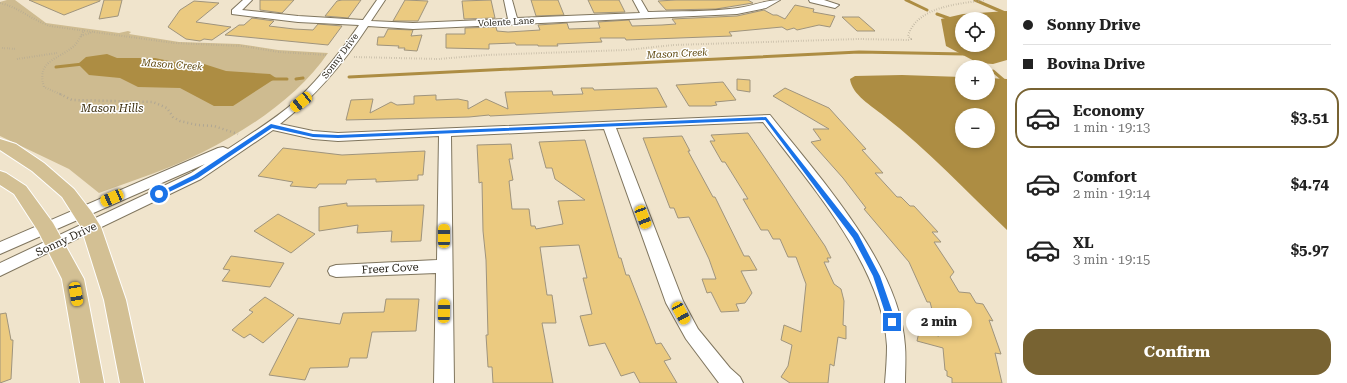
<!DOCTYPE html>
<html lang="en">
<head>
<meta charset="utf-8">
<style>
  body { margin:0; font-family:"Roboto Serif",serif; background:#f2f2f2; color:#222; height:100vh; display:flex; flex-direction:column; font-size:15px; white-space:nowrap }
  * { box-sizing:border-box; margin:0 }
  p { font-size:13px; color:#767676 }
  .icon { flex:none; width:22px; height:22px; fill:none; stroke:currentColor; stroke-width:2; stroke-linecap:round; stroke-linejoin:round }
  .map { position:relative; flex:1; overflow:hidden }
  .sheet { display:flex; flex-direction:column; background:#fff; width:340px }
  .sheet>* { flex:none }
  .top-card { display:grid; align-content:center; height:88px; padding:0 16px; background:#fff }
  .tools { position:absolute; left:955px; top:12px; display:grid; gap:8px }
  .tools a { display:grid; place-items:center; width:40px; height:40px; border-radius:50%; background:#fff; box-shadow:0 2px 6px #0003; font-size:20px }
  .end { position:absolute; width:18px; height:18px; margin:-9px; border:5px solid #1a73e8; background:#fff; box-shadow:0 0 0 2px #fff }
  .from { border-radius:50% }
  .bubble { position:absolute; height:28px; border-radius:14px; background:#fff; box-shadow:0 2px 6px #0003; font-size:13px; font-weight:700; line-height:28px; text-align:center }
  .car { position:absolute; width:12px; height:24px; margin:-12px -6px; border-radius:5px; box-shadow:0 0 3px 1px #0007; background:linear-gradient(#f5c518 24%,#345 0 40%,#f5c518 0 76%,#345 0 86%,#f5c518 0) }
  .top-card b { display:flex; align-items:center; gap:14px; height:38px; font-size:15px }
  .top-card b+b { border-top:1px solid #e0e0e0 }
  .top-card i { width:10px; height:10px; background:#222 }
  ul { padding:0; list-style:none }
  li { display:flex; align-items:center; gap:12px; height:60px; margin:0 8px 6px; padding:0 8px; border:2px solid transparent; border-radius:16px }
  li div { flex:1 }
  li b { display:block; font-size:15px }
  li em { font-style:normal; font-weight:700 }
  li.on { border-color:#786332 }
  li>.icon { width:36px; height:36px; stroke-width:1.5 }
  .cta { display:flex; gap:8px; margin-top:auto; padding:8px 16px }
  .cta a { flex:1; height:46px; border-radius:16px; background:#786332; color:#fff; font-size:16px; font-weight:700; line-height:46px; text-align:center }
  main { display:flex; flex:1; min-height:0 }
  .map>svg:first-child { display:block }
</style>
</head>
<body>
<main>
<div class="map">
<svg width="1007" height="383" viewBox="0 0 1007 383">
  <rect width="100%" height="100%" fill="#f0e4cc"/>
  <path fill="#cebb90" d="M 7,0 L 15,0 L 46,23 L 119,33 L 128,31 L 131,32 L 129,34 L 179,42 L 239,44 L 278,50 L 328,53 C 300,95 248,130 203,152 C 170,169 134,180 99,193 L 69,169 L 0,136 L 0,2 Z"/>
  <path fill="#ad8d43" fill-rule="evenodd" d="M 1007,11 L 1007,60 L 993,64 L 978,63 L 946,46 L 941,19 L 963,14 ZM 962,19 L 988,19 L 988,45 L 962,45 Z
    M 107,54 L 117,58 L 155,58 L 174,62 L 204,64 L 226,71 L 270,74 L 276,78 L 233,106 L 214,106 L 180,88 L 138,87 L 120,78 L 89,75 L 78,64 L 86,57 Z
    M 902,75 L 962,77 L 962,93 L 988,93 L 988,78 L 1007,79 L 1007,230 C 967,192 928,150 884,116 C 872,106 852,95 850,79 L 855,76 ZM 962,115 L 988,115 L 988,141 L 962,141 Z"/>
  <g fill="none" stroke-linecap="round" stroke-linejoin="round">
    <path stroke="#ad8d43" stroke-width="3" d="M 906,0 L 927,10
      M 975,0 L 1005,13
      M 937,14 L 951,19
      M 56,67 L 83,64
      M 993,71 L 1007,83
      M 349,77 L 859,52 L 964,54
      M 271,79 L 287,79
      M 296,79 L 303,78"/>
  </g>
  <path fill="#ebca80" stroke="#9f947d" d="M 29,0 L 100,0 L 100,1 L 64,15 Z
    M 104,0 L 122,0 L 118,16 L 99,19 Z
    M 260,0 L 294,0 L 282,13 L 260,10 Z
    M 342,0 L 361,0 L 348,18 L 325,16 L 337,1 Z
    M 405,0 L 428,1 L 418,21 L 393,21 Z
    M 491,0 L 495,18 L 464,19 L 462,1 Z
    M 531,0 L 558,0 L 564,15 L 536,16 Z
    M 588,0 L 619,0 L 625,12 L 594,13 Z
    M 676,0 L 748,0 L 753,3 L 716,9 L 666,10 L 658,1 Z
    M 194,1 L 219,3 L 196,22 L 231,27 L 212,40 L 204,39 L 200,41 L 186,39 L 168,27 L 180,10 Z
    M 795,5 L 814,9 L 813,12 L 835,16 L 830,27 L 819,25 L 797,30 L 794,28 L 787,30 L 782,27 L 729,32 L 732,36 L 626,40 L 625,38 L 600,38 L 602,42 L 557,44 L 558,46 L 538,46 L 538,45 L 516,45 L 515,43 L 489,44 L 489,49 L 446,48 L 446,34 L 465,34 L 465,28 L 496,27 L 497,31 L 508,32 L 540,30 L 538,25 L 567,23 L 569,29 L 600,28 L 598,22 L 629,20 L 632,26 L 662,25 L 676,24 L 672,19 L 737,16 L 764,10 L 773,15 L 777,15 L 785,19 Z
    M 842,17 L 859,17 L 875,31 L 857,31 Z
    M 252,18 L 274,21 L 269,26 L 294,29 L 313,30 L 318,24 L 342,26 L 328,45 L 225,35 L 239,25 L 244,25 Z
    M 388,29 L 413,30 L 411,36 L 422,35 L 417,51 L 404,50 L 405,48 L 398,48 L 399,46 L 377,45 L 378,37 L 384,37 Z
    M 737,79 L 750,80 L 750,92 L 737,90 Z
    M 723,82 L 736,100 L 715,102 L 717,105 L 711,106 L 689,106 L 676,85 Z
    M 581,88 L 593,88 L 594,90 L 657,88 L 667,107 L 490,116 L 489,115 L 469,117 L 346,120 L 351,100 L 373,99 L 370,113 L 391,102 L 397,105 L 414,104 L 414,96 L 436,95 L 436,100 L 458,99 L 468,101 L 468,109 L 486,99 L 508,109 L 505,92 L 552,91 L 553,95 L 583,94 Z
    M 785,88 L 829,108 L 866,149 L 862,150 L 883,173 L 875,173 L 897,197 L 901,197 L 910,206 L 914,206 L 938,232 L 932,232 L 941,242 L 934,242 L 954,272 L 950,277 L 959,292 L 970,293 L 976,303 L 983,304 L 993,321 L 989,320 L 1001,354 L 995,353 L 1002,383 L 952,383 L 952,378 L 947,376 L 947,371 L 945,370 L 943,348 L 917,341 L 919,332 L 939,336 L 930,302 L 927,302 L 909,262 L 864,209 L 866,208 L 843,178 L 811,142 L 821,140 L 813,129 L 829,129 L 773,96 Z
    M 748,133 L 825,246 L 831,258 L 827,258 L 829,262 L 824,262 L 834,284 L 841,289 L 844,301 L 843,325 L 846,326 L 846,339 L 838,337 L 834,366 L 830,364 L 828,383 L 790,383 L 781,377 L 788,366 L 792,345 L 781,340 L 784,325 L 801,332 L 806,284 L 796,257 L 788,257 L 780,239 L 773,239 L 768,230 L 761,230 L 743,199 L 748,199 L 725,162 L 722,162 L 710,141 L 715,141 L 711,135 Z
    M 682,136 L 690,151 L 688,151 L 713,197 L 715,197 L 744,256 L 749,256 L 757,270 L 741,271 L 752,293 L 745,303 L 736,304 L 739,311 L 721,312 L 711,292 L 707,293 L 702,279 L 716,279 L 709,259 L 689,217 L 678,218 L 674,208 L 670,208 L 643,138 Z
    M 585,140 L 619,258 L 621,258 L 626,275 L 629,275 L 656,344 L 661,343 L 671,359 L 664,361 L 677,383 L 640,383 L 634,372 L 621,376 L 605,343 L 589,346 L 580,316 L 592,314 L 583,278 L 587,278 L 579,245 L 540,247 L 547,295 L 552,295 L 556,323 L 542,323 L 553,383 L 493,383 L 492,367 L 488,367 L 486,335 L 488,335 L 486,260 L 483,231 L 482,182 L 479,183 L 477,145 L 511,144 L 513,159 L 509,159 L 513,180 L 509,181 L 512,209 L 529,209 L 531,226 L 535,226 L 536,229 L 563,224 L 558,201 L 585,200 L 555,179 L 552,168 L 546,168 L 539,142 Z
    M 283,148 L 342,155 L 425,151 L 423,175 L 418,175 L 418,180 L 376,182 L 376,179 L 347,180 L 346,184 L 319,184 L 316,188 L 290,186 L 293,182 L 258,176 Z
    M 347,203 L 347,206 L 424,205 L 421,241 L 391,242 L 392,231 L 357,233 L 358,225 L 319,231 L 319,207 Z
    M 278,214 L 315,234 L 291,253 L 254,231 Z
    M 231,256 L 284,263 L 270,287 L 222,281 L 230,270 L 223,269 Z
    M 265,297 L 294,315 L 263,343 L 250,334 L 244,338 L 232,330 L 253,312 L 249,310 Z
    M 386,299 L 419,299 L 416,331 L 372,332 L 367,358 L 350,358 L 348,367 L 310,368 L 305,380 L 269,375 L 298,318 L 340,324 L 343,313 L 384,312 Z
    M 6,313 L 11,340 L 13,340 L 11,379 L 0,383 L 0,314 Z"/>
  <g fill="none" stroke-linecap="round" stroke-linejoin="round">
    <defs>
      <path id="minor" d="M 243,0 L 252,0 L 242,10 L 298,16 L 363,20 L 377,0 L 385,0 L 371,21 L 413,23 L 508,19 L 504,0 L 512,0 L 517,18 L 640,13 L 633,0 L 641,0 L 648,12 C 678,11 709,12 738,8 C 753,6 766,0 780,0 L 766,8 L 737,14 L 413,29 L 368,26 C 343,64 316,96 280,124 L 313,131 L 338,133 L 770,115 C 819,177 900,265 905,346 C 906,358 905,371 905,383 L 885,383 C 886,371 887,358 887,346 C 883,266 809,183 763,122 L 616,128 L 683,301 L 698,329 L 730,368 L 740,377 L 743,383 L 719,383 L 686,339 L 666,303 L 604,129 L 451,136 L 454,383 L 434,383 L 436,273 L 336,277 L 330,275 L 328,271 L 330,267 L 336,265 L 437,260 L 439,136 L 338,141 L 313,139 L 273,130 L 201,179 L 0,276 L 0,263 L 191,173 L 205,164 L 0,254 L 0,242 L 218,148 L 223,147 L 228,149 C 252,133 277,118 298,99 C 321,76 341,52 359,25 L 298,22 L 232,14 L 232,10 Z
        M 809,0 L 824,0 L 839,5 L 835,8 L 810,2 Z"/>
      <path id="major" d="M 0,139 L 16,144 L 44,163 L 74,189 L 91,211 L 101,227 L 126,300 L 144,383 L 120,383 L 104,300 L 81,227 L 62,197 L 32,171 L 0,150 Z
        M 0,171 L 6,173 L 26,186 L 53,223 L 84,279 L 104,383 L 80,383 L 62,279 L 38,231 L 14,194 L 0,185 Z"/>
    </defs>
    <use href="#minor" stroke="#7f755e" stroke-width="2"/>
    <use href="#major" stroke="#fff" stroke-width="2"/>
    <path stroke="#afa693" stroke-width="2" stroke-dasharray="0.5 2" stroke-linecap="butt" d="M 0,3 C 18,7 32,20 50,26 L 174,43 L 242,46 L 279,52 L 328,55
      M 81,36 L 93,32
      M 2,48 L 17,49
      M 354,57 L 438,59 L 487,55 L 626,50 L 674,45 L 858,39 L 909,40 L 911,39 L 908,36 C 917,6 959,4 985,0
      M 17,59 L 57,53
      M 62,95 L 44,87 C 36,60 58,60 74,46 C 78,42 81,36 84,30"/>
    <path stroke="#afa693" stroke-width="2.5" stroke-dasharray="1 3" stroke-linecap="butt" d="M 60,94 L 72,100 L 153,102 L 167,108 L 173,117 L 180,121 L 197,125 L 214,126 L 238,134"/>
    <use href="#minor" fill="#fff" fill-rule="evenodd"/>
    <use href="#major" fill="#d3c094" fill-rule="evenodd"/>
  </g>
  <path fill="#1a73e8" d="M 766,117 L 858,234 L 880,276 L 896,322 L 895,325 L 889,325 L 888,322 L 873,276 L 853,238 L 765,120 L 338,138 L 313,137 L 272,128 L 198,178 L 161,196 L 156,194 L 194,175 L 271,124 L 313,134 L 338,135 Z"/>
  <g text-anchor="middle" stroke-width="3" stroke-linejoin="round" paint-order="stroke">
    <g font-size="9" fill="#28241a" stroke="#fff">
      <text transform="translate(506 22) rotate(-3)" y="3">Volente Lane</text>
      <text transform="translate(340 56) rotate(-53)" y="3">Sonny Drive</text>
    </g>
    <g font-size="10" font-style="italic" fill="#60490f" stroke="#fff">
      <text transform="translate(677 53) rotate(-3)" y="4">Mason Creek</text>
      <text transform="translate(172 64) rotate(4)" y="4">Mason Creek</text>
    </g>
    <g font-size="11" font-style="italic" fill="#3b2d0c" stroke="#fff">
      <text x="112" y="112">Mason Hills</text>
    </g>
    <g font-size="11" fill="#28241a" stroke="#fff">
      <text transform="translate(66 239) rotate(-25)" y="4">Sonny Drive</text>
      <text transform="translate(390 268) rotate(-3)" y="4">Freer Cove</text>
    </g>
  </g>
</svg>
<div class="tools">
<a><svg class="icon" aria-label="locate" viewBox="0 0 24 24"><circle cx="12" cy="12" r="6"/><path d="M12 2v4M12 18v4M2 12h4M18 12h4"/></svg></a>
<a>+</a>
<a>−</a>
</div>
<i class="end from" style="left:159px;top:194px"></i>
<i class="end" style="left:892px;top:322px"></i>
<div class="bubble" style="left:906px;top:308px;width:66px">2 min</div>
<i class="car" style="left:301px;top:102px;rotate:231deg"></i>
<i class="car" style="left:112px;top:198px;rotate:246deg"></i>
<i class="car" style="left:643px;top:217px;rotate:159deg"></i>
<i class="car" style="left:444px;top:236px;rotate:0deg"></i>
<i class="car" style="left:76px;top:294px;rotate:170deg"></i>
<i class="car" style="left:444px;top:311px;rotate:1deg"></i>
<i class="car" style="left:681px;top:313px;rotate:151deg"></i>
</div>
<section class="sheet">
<div class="top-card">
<b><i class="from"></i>Sonny Drive</b>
<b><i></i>Bovina Drive</b>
</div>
<ul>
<li class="on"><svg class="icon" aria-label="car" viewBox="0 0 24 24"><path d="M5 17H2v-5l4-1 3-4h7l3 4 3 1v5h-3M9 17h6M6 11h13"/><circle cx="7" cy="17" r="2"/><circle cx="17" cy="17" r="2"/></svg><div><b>Economy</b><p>1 min · 19:13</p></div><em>$3.51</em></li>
<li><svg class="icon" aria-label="car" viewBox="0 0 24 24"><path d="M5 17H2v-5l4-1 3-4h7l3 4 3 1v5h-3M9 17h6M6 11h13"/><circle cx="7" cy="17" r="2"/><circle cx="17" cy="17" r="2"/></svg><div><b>Comfort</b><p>2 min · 19:14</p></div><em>$4.74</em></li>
<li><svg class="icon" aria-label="car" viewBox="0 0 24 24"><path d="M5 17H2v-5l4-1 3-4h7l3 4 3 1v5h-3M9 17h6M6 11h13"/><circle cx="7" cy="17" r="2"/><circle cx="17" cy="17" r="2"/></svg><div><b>XL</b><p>3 min · 19:15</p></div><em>$5.97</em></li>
</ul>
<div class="cta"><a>Confirm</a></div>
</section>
</main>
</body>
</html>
